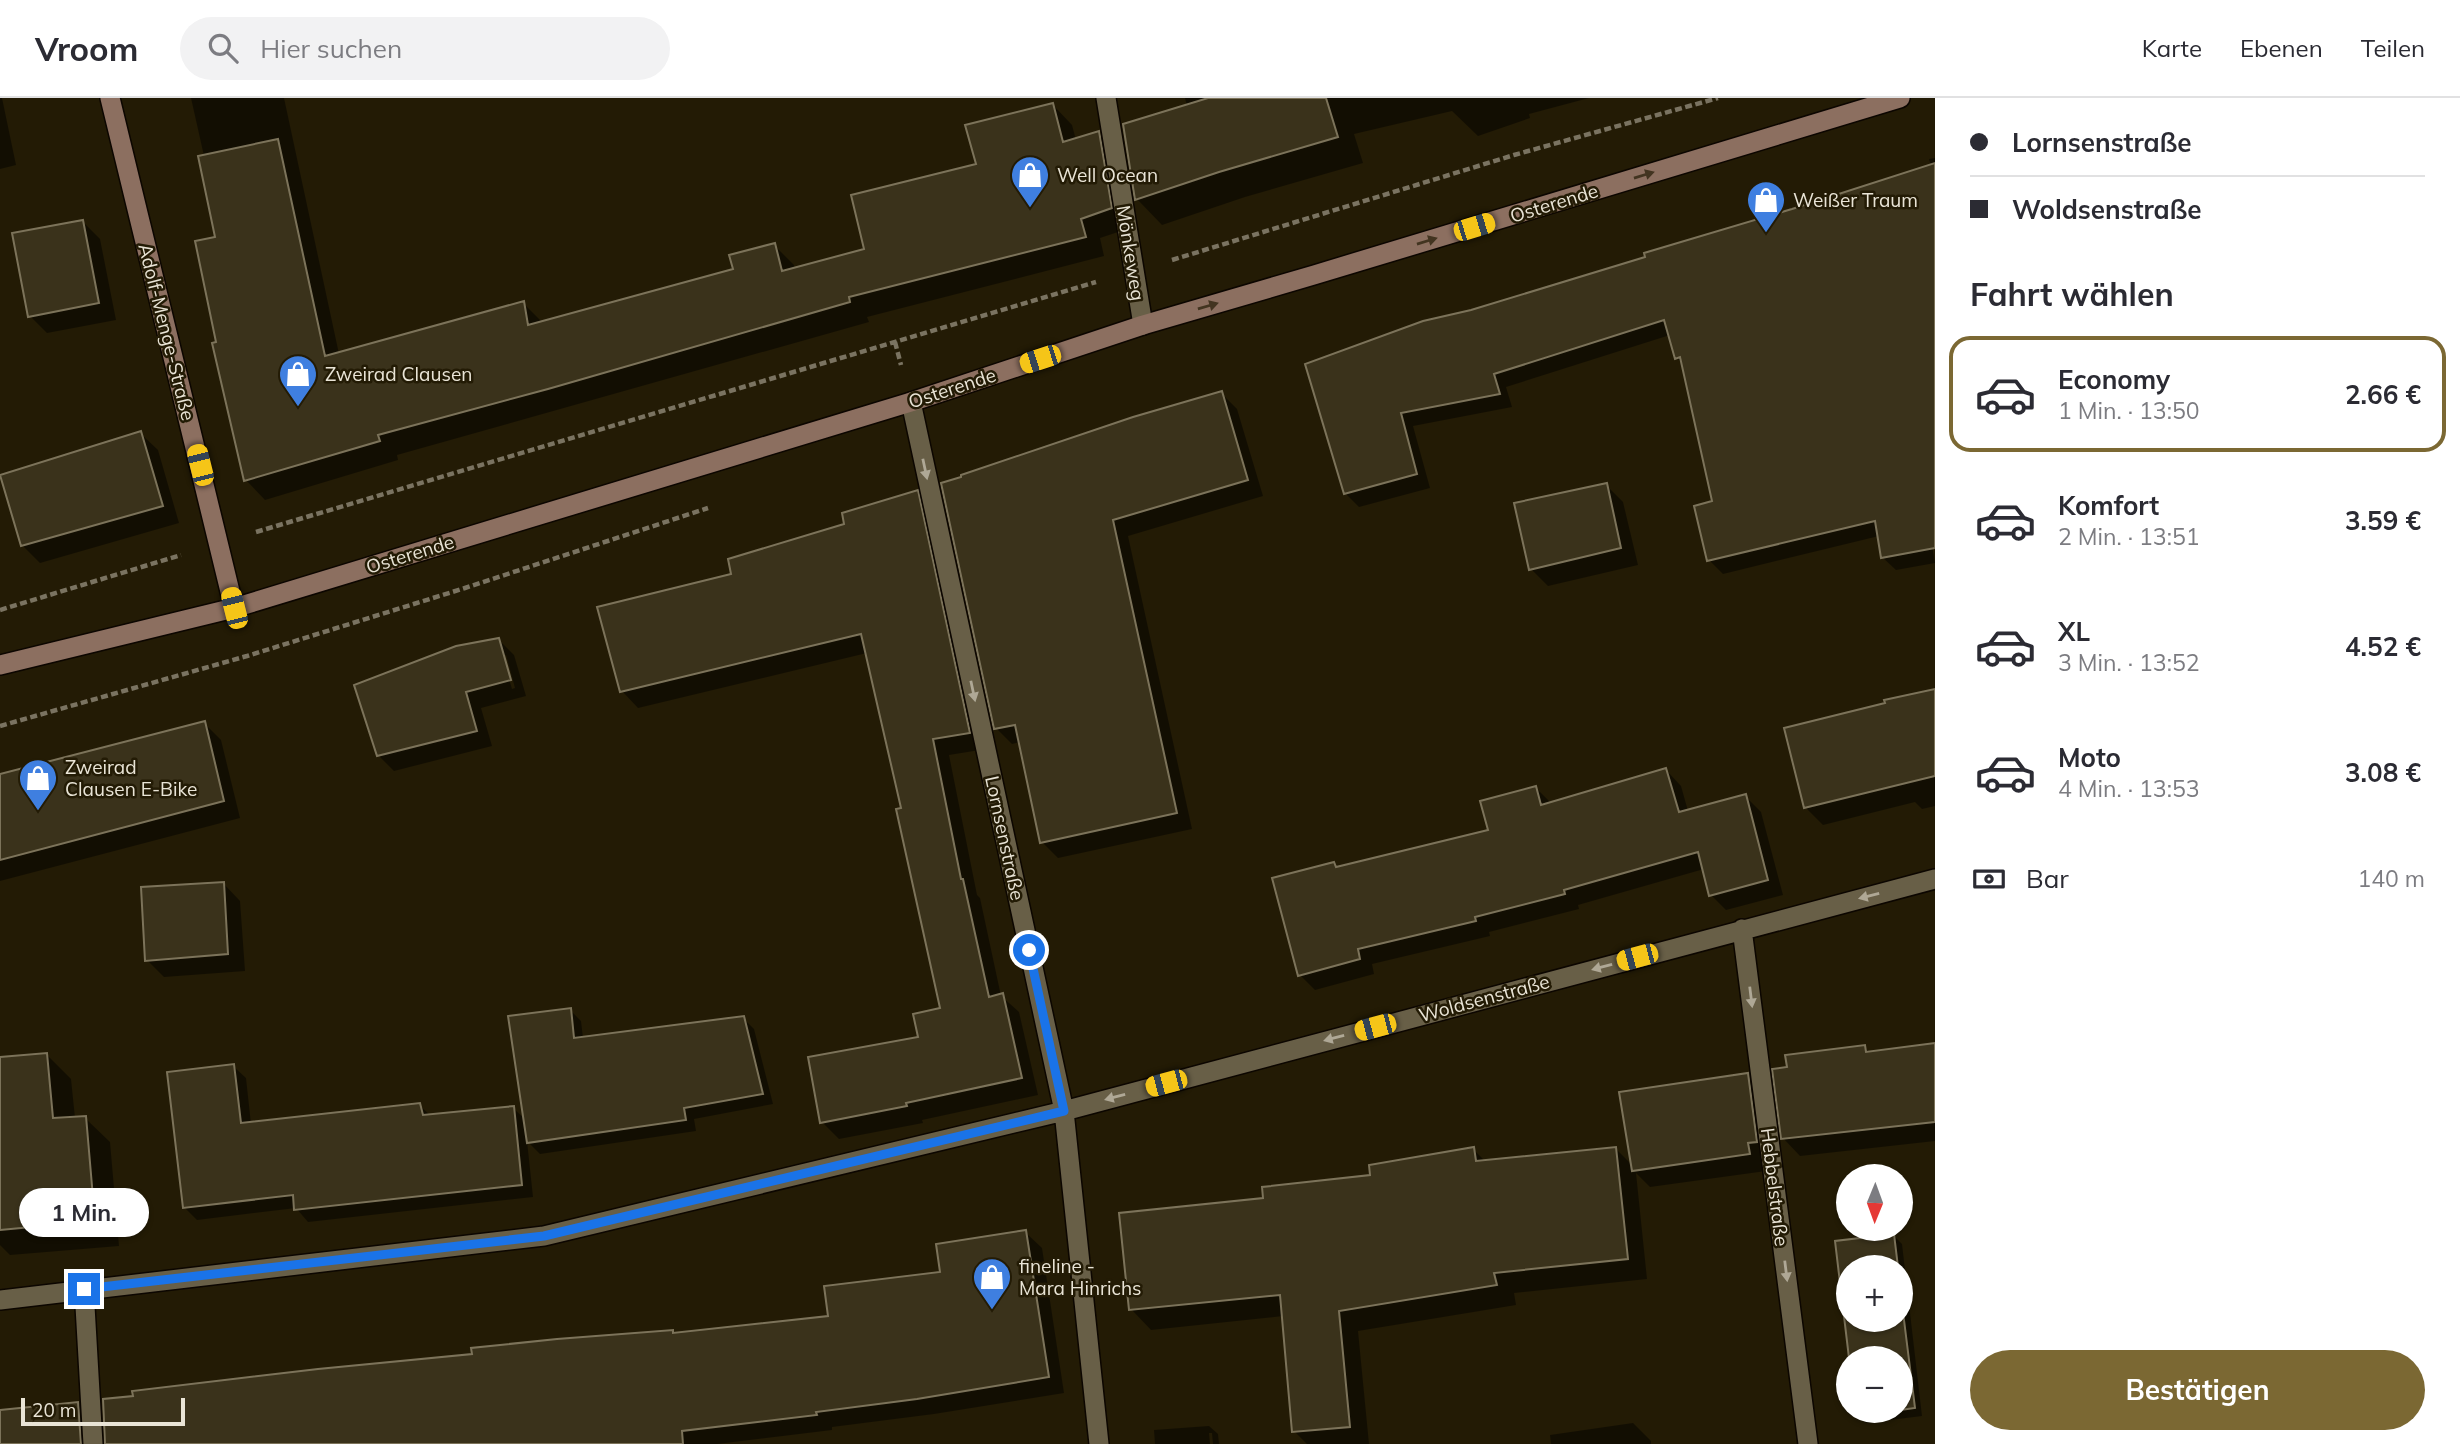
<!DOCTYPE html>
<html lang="de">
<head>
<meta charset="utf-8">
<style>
  body { margin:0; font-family:Mulish,sans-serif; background:#f2f2f3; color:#2b2b33; height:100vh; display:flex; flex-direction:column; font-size:26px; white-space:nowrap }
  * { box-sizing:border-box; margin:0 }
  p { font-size:23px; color:#7c7c81 }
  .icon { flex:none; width:38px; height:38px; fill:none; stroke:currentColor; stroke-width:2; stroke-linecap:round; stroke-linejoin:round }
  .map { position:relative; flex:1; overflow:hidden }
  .side { display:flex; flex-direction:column; background:#fff; width:525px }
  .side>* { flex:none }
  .hud { display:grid; align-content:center; height:154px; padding:0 35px; background:#fff }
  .needle { width:46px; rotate:181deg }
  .fabs { position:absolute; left:1836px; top:1066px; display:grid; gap:14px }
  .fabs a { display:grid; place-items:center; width:77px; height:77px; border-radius:50%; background:#fff; box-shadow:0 2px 5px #0004; font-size:35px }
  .scale { position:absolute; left:21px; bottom:18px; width:164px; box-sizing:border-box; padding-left:7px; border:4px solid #e9e4d6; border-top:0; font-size:19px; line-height:24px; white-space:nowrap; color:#e9e4d6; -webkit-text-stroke:5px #231b05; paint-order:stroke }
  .end { position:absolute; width:32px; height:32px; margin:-16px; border:9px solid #1a73e8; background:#fff; box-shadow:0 0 0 4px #fff }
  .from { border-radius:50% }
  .bubble { position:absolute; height:49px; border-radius:24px; background:#fff; box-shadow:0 2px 5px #0004; font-size:23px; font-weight:700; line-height:49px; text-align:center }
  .car { position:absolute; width:21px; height:42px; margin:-21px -10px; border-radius:9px; box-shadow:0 0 5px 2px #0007; background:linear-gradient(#f5c518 24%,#345 0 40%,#f5c518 0 76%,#345 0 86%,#f5c518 0) }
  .hud b { display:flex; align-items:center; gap:24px; height:66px; font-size:26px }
  .hud b+b { border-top:2px solid #e1e1e2 }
  .hud i { width:18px; height:18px; background:#2b2b33 }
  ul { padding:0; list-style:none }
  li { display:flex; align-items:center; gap:21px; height:116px; margin:0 14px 10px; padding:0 21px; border:4px solid transparent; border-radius:21px }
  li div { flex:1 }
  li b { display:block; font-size:26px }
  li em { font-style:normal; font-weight:700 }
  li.active { border-color:#7b6833 }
  li>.icon { width:63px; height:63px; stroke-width:1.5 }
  h2 { padding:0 35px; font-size:32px; line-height:84px }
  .pay { display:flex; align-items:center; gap:18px; height:77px; padding:0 35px; font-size:26px }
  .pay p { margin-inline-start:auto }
  .button { display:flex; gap:14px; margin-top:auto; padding:14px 35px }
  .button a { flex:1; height:80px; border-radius:42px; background:#7b6833; color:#fff; font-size:28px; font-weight:700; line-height:80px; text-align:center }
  header { display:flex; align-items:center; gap:42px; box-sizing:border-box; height:98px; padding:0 35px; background:#fff; border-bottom:2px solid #e1e1e2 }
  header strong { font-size:33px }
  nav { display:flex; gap:38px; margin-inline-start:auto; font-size:24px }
  .search { width:490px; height:63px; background:#f2f2f3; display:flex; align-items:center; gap:18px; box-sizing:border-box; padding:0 24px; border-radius:38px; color:#7c7c81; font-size:26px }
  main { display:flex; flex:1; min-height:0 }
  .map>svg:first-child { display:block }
</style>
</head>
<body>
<header>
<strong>Vroom</strong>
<div class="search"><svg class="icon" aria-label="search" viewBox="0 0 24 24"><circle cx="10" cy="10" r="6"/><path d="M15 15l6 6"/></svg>Hier suchen</div>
<nav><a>Karte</a><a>Ebenen</a><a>Teilen</a></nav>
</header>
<main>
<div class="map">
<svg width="1935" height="1346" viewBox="0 0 1935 1346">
  <rect width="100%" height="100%" fill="#231b05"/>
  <path fill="#0007" fill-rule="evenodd" d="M 0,0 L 2,0 L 16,67 L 0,71 Z
    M 191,0 L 284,0 L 339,256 L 523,205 L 543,225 L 735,172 L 774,147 L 794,167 L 795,171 L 867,152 L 978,67 L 1053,7 L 1072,27 L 1076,42 L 1098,35 L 1118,55 L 1130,130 L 1100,140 L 1104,158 L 867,219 L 869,224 L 397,357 L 398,362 L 265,402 L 246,382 L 218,246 L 217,140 L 204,58 Z
    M 1185,0 L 1589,0 L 1529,16 L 1530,20 L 1478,38 L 1452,13 L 1354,36 L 1363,65 L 1245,99 L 1162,127 L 1137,101 L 1125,27 L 1187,8 Z
    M 1935,60 L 1935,348 L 1916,351 L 1935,465 L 1896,472 L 1882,459 L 1879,438 L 1723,476 L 1709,462 L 1715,405 L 1684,267 L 1677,260 L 1670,237 L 1506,289 L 1512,309 L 1413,328 L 1430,390 L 1359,409 L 1345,395 L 1471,214 L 1851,95 L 1931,68 L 1929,61 Z
    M 83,124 L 100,141 L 116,222 L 47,235 L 30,218 Z
    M 1221,295 L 1237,311 L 1263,398 L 1128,438 L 1192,731 L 1058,760 L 1042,744 L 1020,644 L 1012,646 L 996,630 L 963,381 Z
    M 140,335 L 158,352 L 179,425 L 40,465 L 22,447 Z
    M 1606,387 L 1623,404 L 1638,467 L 1548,488 L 1531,471 Z
    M 917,394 L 934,411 L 986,651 L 949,657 L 977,797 L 980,800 L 1001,898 L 1019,914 L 1038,997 L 922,1022 L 923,1025 L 839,1041 L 822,1024 L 920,940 L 942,911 L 903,711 L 867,555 L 638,610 L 622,593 L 733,478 Z
    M 499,542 L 514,557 L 526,598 L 481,610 L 492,648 L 394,673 L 378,657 ZM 502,557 L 506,557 L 515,590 L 512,591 Z
    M 1935,593 L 1935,708 L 1922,711 L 1915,704 L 1823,727 L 1805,709 Z
    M 204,625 L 221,642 L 240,720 L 0,783 L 0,678 L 86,657 L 85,654 Z
    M 1666,672 L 1681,688 L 1688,713 L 1745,698 L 1761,714 L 1783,797 L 1726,812 L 1711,797 L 1704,771 L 1578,807 L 1579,811 L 1489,834 L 1490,838 L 1372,866 L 1374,876 L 1315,892 L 1300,877 L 1334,766 L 1338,770 L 1490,734 L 1536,690 L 1552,706 Z
    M 223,785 L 240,803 L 245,873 L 164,879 L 147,862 Z
    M 570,912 L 581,923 L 583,940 L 743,920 L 754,931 L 773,1006 L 694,1021 L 696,1033 L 540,1056 L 527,1043 L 533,1099 L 308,1124 L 296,1110 L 197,1122 L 184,1109 L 233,968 L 246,980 L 251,1026 L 419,1007 L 431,1018 L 513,1010 L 526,1022 Z
    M 1935,947 L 1935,1043 L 1800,1058 L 1783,1040 L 1864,949 L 1870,955 Z
    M 47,957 L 71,981 L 75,1020 L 85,1020 L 110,1044 L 119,1148 L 10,1157 L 0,1147 L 0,961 Z
    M 1747,976 L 1765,994 L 1766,1073 L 1650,1089 L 1636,1075 L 1647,1181 L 1514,1195 L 1516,1207 L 1358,1233 L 1369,1346 L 1307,1346 L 1294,1333 L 1283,1218 L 1151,1232 L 1131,1211 L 1265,1101 L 1373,1078 L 1473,1051 L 1486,1064 L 1616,1051 L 1633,1068 Z
    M 1025,1134 L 1042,1150 L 1064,1295 L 934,1316 L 832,1329 L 832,1332 L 717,1346 L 107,1346 L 473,1258 L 672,1233 L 675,1236 L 830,1219 L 942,1175 Z
    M 1893,1137 L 1902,1146 L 1922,1318 L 1866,1325 L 1857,1317 L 1857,1312 L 1900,1312 L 1900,1260 L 1851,1260 L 1837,1144 ZM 1848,1169 L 1900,1169 L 1900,1222 L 1848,1222 Z
    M 78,1305 L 94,1322 L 95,1346 L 0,1346 L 0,1313 Z
    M 1633,1325 L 1651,1343 L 1651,1346 L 1551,1346 L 1550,1337 Z
    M 1209,1328 L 1218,1336 L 1219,1346 L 1213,1346 L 1212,1335 L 1209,1335 L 1210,1346 L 1155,1346 L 1154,1332 Z"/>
  <path fill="#3a321b" stroke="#7c735a" stroke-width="2" d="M 1208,0 L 1326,0 L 1338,39 L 1219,74 L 1135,102 L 1123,26 Z
    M 1053,5 L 1063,44 L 1099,33 L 1112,110 L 1081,121 L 1086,139 L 849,199 L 850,204 L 548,291 L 378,337 L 380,343 L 244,383 L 212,245 L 216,244 L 195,143 L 215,139 L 198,58 L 278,41 L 325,258 L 524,203 L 528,227 L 733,171 L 729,157 L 775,145 L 782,173 L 864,151 L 851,97 L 976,66 L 965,27 Z
    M 1935,65 L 1935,450 L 1881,460 L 1875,423 L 1707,463 L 1694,408 L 1712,403 L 1680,259 L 1675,261 L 1664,222 L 1494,276 L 1500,296 L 1401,315 L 1417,376 L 1344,396 L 1305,266 L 1423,223 L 1471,212 L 1645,159 L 1644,155 L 1792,111 Z
    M 83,122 L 99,205 L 28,219 L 12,135 Z
    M 1222,293 L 1248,382 L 1113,422 L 1177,715 L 1040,745 L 1015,627 L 994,631 L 941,385 L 961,379 L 961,377 L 1133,319 Z
    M 141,333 L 163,408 L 21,448 L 0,377 Z
    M 1607,385 L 1621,450 L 1529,472 L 1514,405 Z
    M 918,392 L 970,635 L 933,641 L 961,781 L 963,781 L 989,899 L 1003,895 L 1022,980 L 906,1005 L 907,1008 L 820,1025 L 808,959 L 918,939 L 913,916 L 940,910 L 896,711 L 901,710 L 861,536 L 620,594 L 597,509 L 731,476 L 728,461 L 844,426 L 842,415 Z
    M 499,540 L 511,582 L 466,594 L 477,633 L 377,658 L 354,587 L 456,548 Z
    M 1935,591 L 1935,678 L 1804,710 L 1784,630 L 1885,605 L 1884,602 Z
    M 205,623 L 224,703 L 0,762 L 0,676 Z
    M 1666,670 L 1679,714 L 1746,696 L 1768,782 L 1709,798 L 1698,754 L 1564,792 L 1565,796 L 1475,819 L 1476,823 L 1358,851 L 1360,861 L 1298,878 L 1272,780 L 1334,764 L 1336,769 L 1488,732 L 1480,703 L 1536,688 L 1541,707 Z
    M 224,784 L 228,856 L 145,863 L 141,789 Z
    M 571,910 L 574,940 L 744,918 L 763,996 L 684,1010 L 686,1022 L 527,1045 L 508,918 Z
    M 1935,945 L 1935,1024 L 1781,1041 L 1772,971 L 1787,969 L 1785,957 L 1865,947 L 1866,954 Z
    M 47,955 L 53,1020 L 86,1018 L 95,1123 L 0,1132 L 0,959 Z
    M 234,966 L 241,1025 L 420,1005 L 423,1017 L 514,1008 L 522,1087 L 294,1112 L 293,1097 L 183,1110 L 167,974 Z
    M 1748,975 L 1757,1044 L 1748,1045 L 1750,1056 L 1632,1073 L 1619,994 Z
    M 1474,1049 L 1476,1063 L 1616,1049 L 1628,1161 L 1494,1175 L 1497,1187 L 1339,1213 L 1350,1329 L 1292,1334 L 1280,1197 L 1129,1212 L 1119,1115 L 1263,1100 L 1262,1089 L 1370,1077 L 1369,1067 Z
    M 1026,1132 L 1049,1279 L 917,1301 L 816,1314 L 817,1317 L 682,1333 L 683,1346 L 105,1346 L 103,1301 L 133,1298 L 132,1293 L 318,1271 L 472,1256 L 471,1250 L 557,1241 L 673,1232 L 673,1235 L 828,1218 L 824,1188 L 940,1174 L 936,1146 Z
    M 1894,1136 L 1898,1169 L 1848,1169 L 1848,1222 L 1900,1222 L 1900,1190 L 1915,1310 L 1900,1312 L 1900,1260 L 1849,1260 L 1835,1143 Z
    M 78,1304 L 81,1346 L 0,1346 L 0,1312 Z
    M 1855,1312 L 1895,1312 L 1856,1317 Z"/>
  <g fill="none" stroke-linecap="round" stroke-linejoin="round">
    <defs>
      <path id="minor" d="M 1106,0 L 1143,227
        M 911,304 L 1064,1013 L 1099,1346
        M 1742,831 L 1808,1346
        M 84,1191 L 93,1346
        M 0,1202 L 544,1138 L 1064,1013 L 1935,781"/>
      <path id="secondary" d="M 110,0 L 234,510
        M 0,567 L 234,510 L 911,304 L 1143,227 L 1314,177 L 1900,0"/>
    </defs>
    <use href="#minor" stroke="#0c0600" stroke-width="22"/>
    <use href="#secondary" stroke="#0c0600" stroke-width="22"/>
    <path stroke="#7a7361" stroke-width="4.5" stroke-dasharray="7 3.5" stroke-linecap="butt" d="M 1172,162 L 1514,57 L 1718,0
      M 895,244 L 901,267
      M 256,434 L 1096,184
      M 0,512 L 181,457
      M 0,628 L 247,558 L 465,490 L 708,410"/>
    <use href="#minor" stroke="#685f47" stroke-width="19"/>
    <use href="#secondary" stroke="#8c6f60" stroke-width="19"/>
  </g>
  <defs><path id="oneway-solid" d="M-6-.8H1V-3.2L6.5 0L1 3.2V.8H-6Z" transform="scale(1.75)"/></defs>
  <g fill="#423420">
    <use href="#oneway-solid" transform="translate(1644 77) rotate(-17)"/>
    <use href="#oneway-solid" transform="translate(1427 143) rotate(-17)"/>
    <use href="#oneway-solid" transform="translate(1208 208) rotate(-16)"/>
  </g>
  <g fill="#afa896">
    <use href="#oneway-solid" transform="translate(925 371) rotate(78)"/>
    <use href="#oneway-solid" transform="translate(973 593) rotate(78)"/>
    <use href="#oneway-solid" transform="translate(1869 798) rotate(166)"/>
    <use href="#oneway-solid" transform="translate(1602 869) rotate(165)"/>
    <use href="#oneway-solid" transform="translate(1751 899) rotate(83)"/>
    <use href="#oneway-solid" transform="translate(1334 940) rotate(165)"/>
    <use href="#oneway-solid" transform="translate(1115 999) rotate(165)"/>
    <use href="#oneway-solid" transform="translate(1786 1173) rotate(83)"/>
  </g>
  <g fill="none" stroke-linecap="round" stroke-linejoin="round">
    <path stroke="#1a73e8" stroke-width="9" d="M 84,1191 L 544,1138 L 1064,1013 L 1029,852"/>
  </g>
  <defs>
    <symbol id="shop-pin" viewBox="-11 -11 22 30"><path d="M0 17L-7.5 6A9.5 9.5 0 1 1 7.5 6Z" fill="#3f7fe0" stroke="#231b05"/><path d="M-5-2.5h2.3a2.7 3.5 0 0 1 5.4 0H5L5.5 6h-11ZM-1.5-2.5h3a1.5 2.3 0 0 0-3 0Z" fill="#fff"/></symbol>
  </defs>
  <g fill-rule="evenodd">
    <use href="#shop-pin" x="1008" y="55" width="44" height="60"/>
    <use href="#shop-pin" x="1744" y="80" width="44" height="60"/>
    <use href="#shop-pin" x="276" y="254" width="44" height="60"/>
    <use href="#shop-pin" x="16" y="658" width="44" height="60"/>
    <use href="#shop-pin" x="970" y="1157" width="44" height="60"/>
  </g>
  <g text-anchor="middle" stroke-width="5" stroke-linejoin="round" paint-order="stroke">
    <g font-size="19" fill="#e9e4d6" stroke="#231b05" text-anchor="start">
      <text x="1057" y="84">Well Ocean</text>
      <text x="1793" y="109">Weißer Traum</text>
      <text x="325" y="283">Zweirad Clausen</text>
      <text x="65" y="676">Zweirad<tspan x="65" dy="22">Clausen E-Bike</tspan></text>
      <text x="1019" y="1175">fineline -<tspan x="1019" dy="22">Mara Hinrichs</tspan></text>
    </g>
    <g font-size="19" fill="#e9e4d6" stroke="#231b05">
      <text transform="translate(1554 105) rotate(-17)" y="7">Osterende</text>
      <text transform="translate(1131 155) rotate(81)" y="7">Mönkeweg</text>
      <text transform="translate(167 234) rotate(76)" y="7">Adolf-Menge-Straße</text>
      <text transform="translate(952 290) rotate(-18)" y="7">Osterende</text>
      <text transform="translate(410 456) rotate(-17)" y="7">Osterende</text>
      <text transform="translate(1005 740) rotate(78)" y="7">Lornsenstraße</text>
      <text transform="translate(1484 900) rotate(-15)" y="7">Woldsenstraße</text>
      <text transform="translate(1775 1089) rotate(83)" y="7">Hebbelstraße</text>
    </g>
  </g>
</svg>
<div class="fabs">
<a><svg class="needle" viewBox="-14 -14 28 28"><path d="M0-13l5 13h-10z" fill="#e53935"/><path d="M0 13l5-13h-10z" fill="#7c7c81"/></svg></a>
<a>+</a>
<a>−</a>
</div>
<div class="scale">20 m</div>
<i class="end from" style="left:1029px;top:852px"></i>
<i class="end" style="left:84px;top:1191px"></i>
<div class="bubble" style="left:19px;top:1090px;width:130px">1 Min.</div>
<i class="car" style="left:1474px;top:129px;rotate:73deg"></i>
<i class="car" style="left:1040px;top:261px;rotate:252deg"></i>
<i class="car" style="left:200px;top:367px;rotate:346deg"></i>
<i class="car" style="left:234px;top:510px;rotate:346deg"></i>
<i class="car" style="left:1637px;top:859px;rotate:255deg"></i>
<i class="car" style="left:1375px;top:929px;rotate:255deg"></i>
<i class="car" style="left:1166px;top:985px;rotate:255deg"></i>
</div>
<section class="side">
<div class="hud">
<b><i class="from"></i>Lornsenstraße</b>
<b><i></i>Woldsenstraße</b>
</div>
<h2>Fahrt wählen</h2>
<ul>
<li class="active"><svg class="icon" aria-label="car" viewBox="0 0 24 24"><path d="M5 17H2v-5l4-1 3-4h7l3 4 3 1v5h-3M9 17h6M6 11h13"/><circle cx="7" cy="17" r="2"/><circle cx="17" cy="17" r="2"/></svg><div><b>Economy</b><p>1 Min. · 13:50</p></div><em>2.66 €</em></li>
<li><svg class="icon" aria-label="car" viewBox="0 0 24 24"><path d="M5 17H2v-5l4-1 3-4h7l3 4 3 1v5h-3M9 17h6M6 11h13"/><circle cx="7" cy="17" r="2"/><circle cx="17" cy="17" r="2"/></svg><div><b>Komfort</b><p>2 Min. · 13:51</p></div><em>3.59 €</em></li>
<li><svg class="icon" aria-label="car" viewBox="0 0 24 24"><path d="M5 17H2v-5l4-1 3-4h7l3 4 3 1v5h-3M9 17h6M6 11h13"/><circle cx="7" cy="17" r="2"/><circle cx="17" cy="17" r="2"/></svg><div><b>XL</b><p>3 Min. · 13:52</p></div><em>4.52 €</em></li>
<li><svg class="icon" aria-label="car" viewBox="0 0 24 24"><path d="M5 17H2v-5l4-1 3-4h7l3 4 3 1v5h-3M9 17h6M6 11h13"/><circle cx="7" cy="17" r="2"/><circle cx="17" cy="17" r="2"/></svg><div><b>Moto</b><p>4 Min. · 13:53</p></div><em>3.08 €</em></li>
</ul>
<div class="pay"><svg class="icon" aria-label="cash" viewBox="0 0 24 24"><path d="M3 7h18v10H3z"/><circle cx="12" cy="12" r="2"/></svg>Bar<p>140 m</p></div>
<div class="button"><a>Bestätigen</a></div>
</section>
</main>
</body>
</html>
